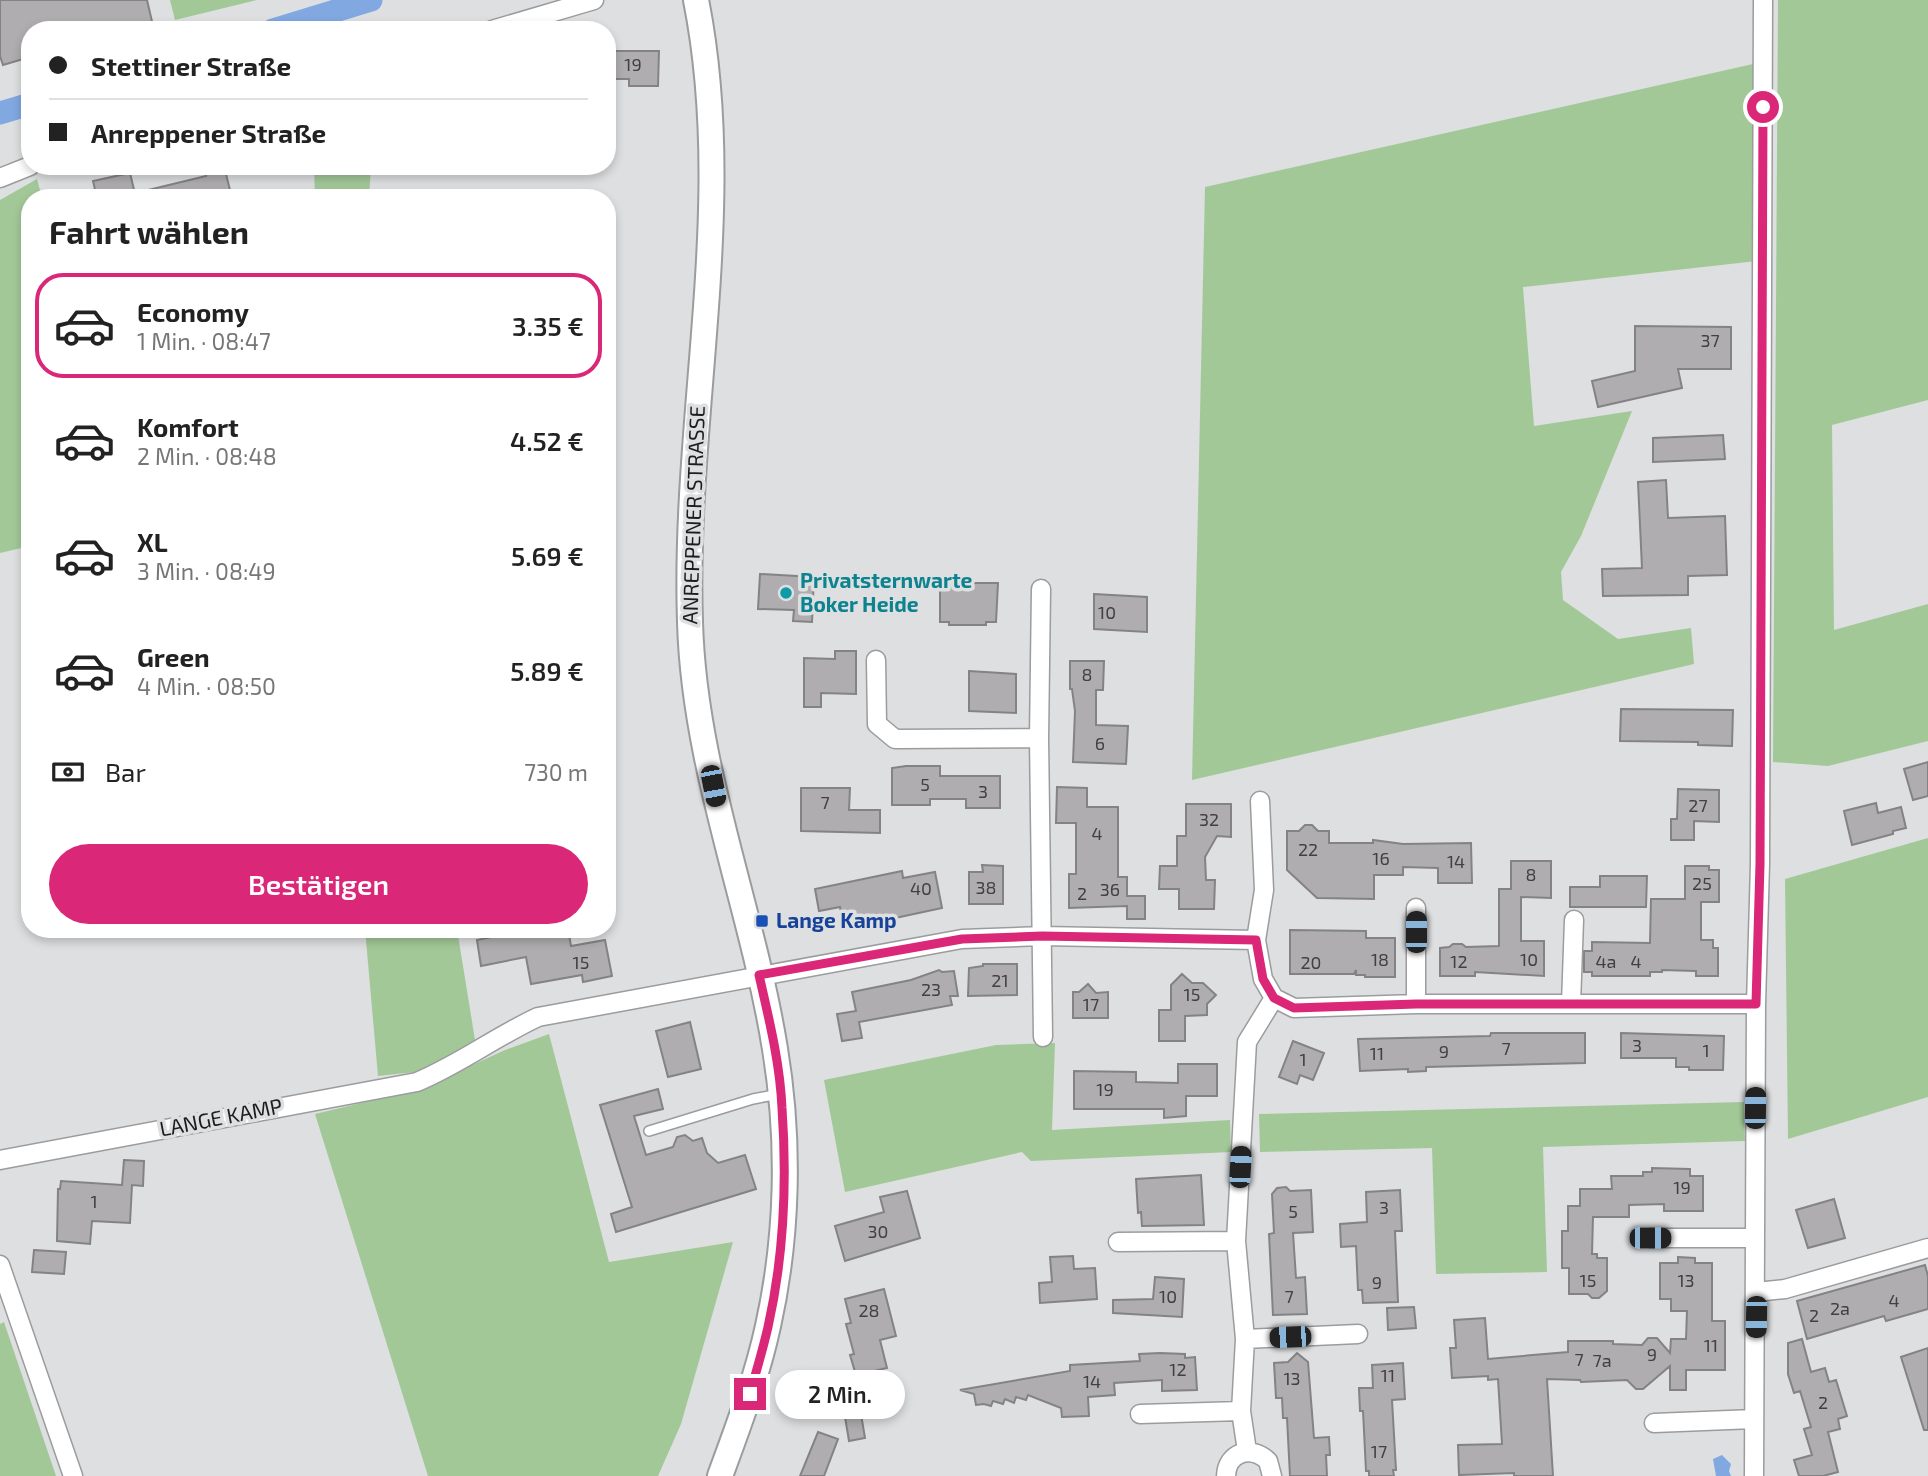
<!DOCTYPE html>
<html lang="de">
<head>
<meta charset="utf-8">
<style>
  body { margin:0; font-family:"Exo 2",sans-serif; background:#f2f2f2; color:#222; height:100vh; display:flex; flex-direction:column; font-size:26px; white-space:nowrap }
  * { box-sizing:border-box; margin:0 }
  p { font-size:23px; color:#767676 }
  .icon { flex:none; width:38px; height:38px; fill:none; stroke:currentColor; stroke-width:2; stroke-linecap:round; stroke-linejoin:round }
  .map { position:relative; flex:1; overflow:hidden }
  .sheet { position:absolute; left:21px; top:189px; width:595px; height:749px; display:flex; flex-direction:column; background:#fff; border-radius:28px; box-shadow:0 4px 10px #0003 }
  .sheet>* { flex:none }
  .guide { position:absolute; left:21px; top:21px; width:595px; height:154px; border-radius:28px; box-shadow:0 4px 10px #0003; display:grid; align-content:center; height:154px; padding:0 28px; background:#fff }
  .end { position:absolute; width:32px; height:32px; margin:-16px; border:9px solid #db2777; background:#fff; box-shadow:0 0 0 4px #fff }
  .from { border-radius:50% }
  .bubble { position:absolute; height:49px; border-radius:24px; background:#fff; box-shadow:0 4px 10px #0003; font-size:23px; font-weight:600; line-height:49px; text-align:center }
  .car { position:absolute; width:21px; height:42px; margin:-21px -10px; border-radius:9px; box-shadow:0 0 5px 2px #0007; background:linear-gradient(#222 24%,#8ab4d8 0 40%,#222 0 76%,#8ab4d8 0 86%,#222 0) }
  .guide b { display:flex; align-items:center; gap:24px; height:66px; font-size:26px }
  .guide b+b { border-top:2px solid #e0e0e0 }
  .guide i { width:18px; height:18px; background:#222 }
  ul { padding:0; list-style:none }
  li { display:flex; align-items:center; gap:21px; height:105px; margin:0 14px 10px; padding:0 14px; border:4px solid transparent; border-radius:28px }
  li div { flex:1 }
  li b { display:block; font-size:26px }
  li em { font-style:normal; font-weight:600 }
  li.current { border-color:#db2777 }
  li>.icon { width:63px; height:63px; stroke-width:1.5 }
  h2 { padding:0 28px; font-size:32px; line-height:84px }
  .pay { display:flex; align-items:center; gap:18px; height:77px; padding:0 28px; font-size:26px }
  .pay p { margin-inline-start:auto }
  .cta { display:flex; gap:14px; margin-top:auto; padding:14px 28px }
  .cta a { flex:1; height:80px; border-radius:42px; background:#db2777; color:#fff; font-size:28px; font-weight:600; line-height:80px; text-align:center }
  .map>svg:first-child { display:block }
</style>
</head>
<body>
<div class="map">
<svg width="1928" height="1476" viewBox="0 0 1928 1476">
  <rect width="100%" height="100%" fill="#dddfe1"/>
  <path fill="#a3c898" d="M 170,0 L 257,0 L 175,20 Z
    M 1778,0 L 1928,0 L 1928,400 L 1832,425 L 1834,630 L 1928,604 L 1928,741 L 1828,766 L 1773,762 Z
    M 1753,64 L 1757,261 L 1523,287 L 1534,426 L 1632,411 L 1581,536 L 1561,572 L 1563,600 L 1618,639 L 1691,628 L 1694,664 L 1192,780 L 1205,187 Z
    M 314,166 L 371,166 L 369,198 L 315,198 Z
    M 37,179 L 42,198 L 30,198 L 30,546 L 0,553 L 0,200 Z
    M 1928,838 L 1928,1097 L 1788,1139 L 1785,879 Z
    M 365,929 L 457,929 L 475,1040 L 447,1058 L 415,1072 L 378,1076 Z
    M 549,1034 L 609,1262 L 733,1242 L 681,1424 L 658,1476 L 428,1476 L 315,1114 L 420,1089 L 505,1050 Z
    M 1055,1043 L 1052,1130 L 1230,1120 L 1231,1152 L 1031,1161 L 1022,1152 L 845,1192 L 824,1080 L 996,1045 Z
    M 1744,1102 L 1745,1141 L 1543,1147 L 1547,1272 L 1436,1274 L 1432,1148 L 1260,1152 L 1259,1114 Z
    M 4,1322 L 56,1476 L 0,1476 L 0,1324 Z"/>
  <path fill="#81a8e1" d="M 1722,1455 L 1731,1464 L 1729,1471 L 1731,1476 L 1716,1476 L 1713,1459 Z"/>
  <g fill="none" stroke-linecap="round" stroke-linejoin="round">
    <path stroke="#81a8e1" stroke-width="23" d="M 273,30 L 371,0
      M 0,113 L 30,104"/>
  </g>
  <path fill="#afadaf" stroke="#848384" stroke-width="2" d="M 0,0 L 147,0 L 154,30 L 30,30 L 30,57 L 3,65 L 0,56 Z
    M 607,51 L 659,51 L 658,86 L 629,86 L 629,79 L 607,79 Z
    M 204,166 L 224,166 L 232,198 L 145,198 L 144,191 L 206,176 Z
    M 130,173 L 136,198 L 97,198 L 93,181 Z
    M 1635,326 L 1731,327 L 1731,369 L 1678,369 L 1682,388 L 1598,407 L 1592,381 L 1635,371 Z
    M 1723,435 L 1725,459 L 1653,462 L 1653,438 Z
    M 1666,480 L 1668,518 L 1725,516 L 1727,575 L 1688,576 L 1688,595 L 1603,596 L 1602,569 L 1642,568 L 1638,482 Z
    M 760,574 L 814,577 L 812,622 L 793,621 L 794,610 L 758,609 Z
    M 940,583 L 998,583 L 996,622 L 986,622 L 986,625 L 949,625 L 949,622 L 940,622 Z
    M 1094,594 L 1147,597 L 1147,632 L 1094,629 Z
    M 835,651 L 856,651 L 856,694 L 821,693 L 821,707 L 804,707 L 804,658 L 835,659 Z
    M 1070,661 L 1104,661 L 1103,690 L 1096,690 L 1096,725 L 1128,726 L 1126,764 L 1073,762 L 1075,711 L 1072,689 L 1070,689 Z
    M 969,671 L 1016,674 L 1016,713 L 969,711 Z
    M 1621,709 L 1733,710 L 1732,746 L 1698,745 L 1698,742 L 1620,741 Z
    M 1928,762 L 1928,796 L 1913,800 L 1904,769 Z
    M 906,766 L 940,766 L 940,776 L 1000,776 L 1000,808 L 966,808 L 966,799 L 930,799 L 930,805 L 892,805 L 892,768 Z
    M 1057,787 L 1087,788 L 1087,807 L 1118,807 L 1118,877 L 1127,877 L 1127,896 L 1145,896 L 1145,919 L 1127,919 L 1127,906 L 1069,908 L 1069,874 L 1076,874 L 1076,823 L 1056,823 Z
    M 801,788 L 850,788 L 849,810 L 880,810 L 880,833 L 801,831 Z
    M 1678,789 L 1719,790 L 1719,822 L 1694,821 L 1694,840 L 1671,840 L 1671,819 L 1677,819 Z
    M 1876,803 L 1878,813 L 1901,807 L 1906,828 L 1893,831 L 1893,834 L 1852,845 L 1844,811 Z
    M 1186,804 L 1231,804 L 1231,837 L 1217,836 L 1205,857 L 1206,880 L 1215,880 L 1214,909 L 1179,909 L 1179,889 L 1159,889 L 1160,866 L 1177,866 L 1177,836 L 1186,836 Z
    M 1305,825 L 1312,825 L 1318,831 L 1329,831 L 1329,843 L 1373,843 L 1373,840 L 1403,844 L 1471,843 L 1472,883 L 1438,883 L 1438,868 L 1403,867 L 1403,875 L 1374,875 L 1374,899 L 1317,898 L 1287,870 L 1287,831 L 1299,831 Z
    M 1511,861 L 1551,861 L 1551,898 L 1521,897 L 1521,941 L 1544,941 L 1544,976 L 1475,972 L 1475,976 L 1440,976 L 1440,948 L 1449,947 L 1453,944 L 1462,944 L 1466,947 L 1499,946 L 1499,889 L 1511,889 Z
    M 982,865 L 1003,866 L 1003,904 L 969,904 L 969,872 L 983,872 Z
    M 1685,866 L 1709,866 L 1709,870 L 1719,870 L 1719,902 L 1701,902 L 1701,940 L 1713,940 L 1713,948 L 1718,948 L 1718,976 L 1696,976 L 1696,971 L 1662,970 L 1662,972 L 1650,972 L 1650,976 L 1592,976 L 1592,972 L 1584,972 L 1584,951 L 1592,951 L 1592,942 L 1650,943 L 1651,899 L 1685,899 Z
    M 902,871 L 903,878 L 935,872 L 942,908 L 844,929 L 840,907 L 819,911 L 815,889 Z
    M 1600,876 L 1647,876 L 1646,907 L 1570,907 L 1570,887 L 1600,887 Z
    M 531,929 L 568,929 L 571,946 L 605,940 L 612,976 L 583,982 L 582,975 L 531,984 L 526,957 L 481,966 L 477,940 Z
    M 1290,930 L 1366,931 L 1366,938 L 1395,938 L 1395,977 L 1365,977 L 1365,975 L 1356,975 L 1356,970 L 1354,974 L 1290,974 Z
    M 983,964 L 1017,964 L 1017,995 L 968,996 L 969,968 L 983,966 Z
    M 939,970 L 942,972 L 954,971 L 958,996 L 950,996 L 952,1005 L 859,1022 L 862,1038 L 842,1041 L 837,1014 L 856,1011 L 852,992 L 911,980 Z
    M 1182,974 L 1192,983 L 1203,983 L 1216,995 L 1207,1004 L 1207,1015 L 1185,1016 L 1185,1041 L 1159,1041 L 1159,1010 L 1171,1010 L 1171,985 Z
    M 1088,984 L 1096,993 L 1108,992 L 1108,1018 L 1073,1018 L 1073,992 L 1079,992 Z
    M 690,1022 L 701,1069 L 668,1077 L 656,1031 Z
    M 1491,1033 L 1585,1033 L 1585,1063 L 1426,1067 L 1426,1071 L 1408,1072 L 1408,1069 L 1360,1071 L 1358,1039 L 1490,1036 Z
    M 1621,1033 L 1724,1036 L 1723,1070 L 1689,1070 L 1689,1067 L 1676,1067 L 1676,1058 L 1621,1058 Z
    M 1293,1041 L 1324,1053 L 1313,1080 L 1300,1075 L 1297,1084 L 1279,1077 Z
    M 1178,1064 L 1217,1064 L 1217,1096 L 1186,1096 L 1186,1116 L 1164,1118 L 1164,1109 L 1074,1109 L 1074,1071 L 1136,1072 L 1136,1082 L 1178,1083 Z
    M 658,1089 L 663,1109 L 634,1116 L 646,1155 L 673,1147 L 677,1137 L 685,1135 L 693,1141 L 702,1138 L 707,1153 L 718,1163 L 745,1155 L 756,1189 L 616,1232 L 611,1214 L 632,1207 L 600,1105 Z
    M 124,1160 L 144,1161 L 143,1186 L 132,1185 L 130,1223 L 92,1221 L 90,1244 L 57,1241 L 58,1189 L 60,1189 L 61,1181 L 122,1185 Z
    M 1652,1168 L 1690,1169 L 1690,1176 L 1703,1176 L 1703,1211 L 1664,1211 L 1664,1204 L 1629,1205 L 1629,1217 L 1593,1217 L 1592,1254 L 1597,1254 L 1597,1258 L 1607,1258 L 1607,1291 L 1599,1298 L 1592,1298 L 1588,1294 L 1569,1294 L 1569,1268 L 1562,1268 L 1562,1231 L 1568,1231 L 1568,1206 L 1580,1206 L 1580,1189 L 1612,1189 L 1611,1176 L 1643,1176 L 1643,1172 L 1652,1172 Z
    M 1201,1175 L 1204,1225 L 1142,1226 L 1141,1212 L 1138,1213 L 1136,1179 Z
    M 1286,1187 L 1290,1191 L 1311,1190 L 1313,1232 L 1293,1233 L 1296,1278 L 1305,1277 L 1307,1314 L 1273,1315 L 1269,1234 L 1274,1233 L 1272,1194 L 1277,1188 Z
    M 1400,1190 L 1402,1231 L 1395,1231 L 1398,1302 L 1363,1303 L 1362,1290 L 1358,1290 L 1356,1246 L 1341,1247 L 1340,1224 L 1367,1222 L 1366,1192 Z
    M 907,1191 L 920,1238 L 845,1261 L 835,1226 L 884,1212 L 880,1197 Z
    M 1834,1199 L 1845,1238 L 1808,1248 L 1796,1210 Z
    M 34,1250 L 66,1252 L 64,1274 L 32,1272 Z
    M 1073,1256 L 1074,1269 L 1095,1268 L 1097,1299 L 1040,1303 L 1039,1283 L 1052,1282 L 1050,1257 Z
    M 1678,1257 L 1695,1258 L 1695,1263 L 1712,1263 L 1712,1321 L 1725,1321 L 1725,1370 L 1686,1370 L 1686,1390 L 1670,1390 L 1670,1366 L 1643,1389 L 1636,1389 L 1627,1380 L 1581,1382 L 1580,1380 L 1547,1379 L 1553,1476 L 1514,1476 L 1514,1473 L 1459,1475 L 1458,1445 L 1502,1444 L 1498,1379 L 1488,1380 L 1488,1376 L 1452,1378 L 1450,1348 L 1456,1348 L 1454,1320 L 1485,1318 L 1488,1359 L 1568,1352 L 1568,1341 L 1613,1341 L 1613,1344 L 1642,1345 L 1648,1338 L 1657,1338 L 1670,1353 L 1671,1339 L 1686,1339 L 1687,1311 L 1671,1311 L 1671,1299 L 1660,1299 L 1660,1263 L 1678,1263 Z
    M 1925,1265 L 1928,1276 L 1928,1309 L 1886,1321 L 1884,1316 L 1807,1339 L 1797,1301 Z
    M 1155,1277 L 1184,1279 L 1182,1317 L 1113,1313 L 1113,1300 L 1153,1299 Z
    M 884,1289 L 896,1336 L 880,1340 L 887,1368 L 856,1375 L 850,1355 L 854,1354 L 846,1324 L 851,1323 L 845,1299 Z
    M 1414,1307 L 1416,1328 L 1388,1330 L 1387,1308 Z
    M 1802,1339 L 1811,1372 L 1825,1368 L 1829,1382 L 1836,1380 L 1847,1416 L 1838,1419 L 1840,1429 L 1828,1432 L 1838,1472 L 1823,1476 L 1799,1476 L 1794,1460 L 1812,1455 L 1804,1429 L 1811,1427 L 1800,1391 L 1794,1393 L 1788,1374 L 1788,1343 Z
    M 1928,1348 L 1928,1430 L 1924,1430 L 1901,1357 Z
    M 1160,1353 L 1185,1354 L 1185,1358 L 1195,1357 L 1197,1390 L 1162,1391 L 1162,1380 L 1114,1383 L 1115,1395 L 1088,1397 L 1089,1416 L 1062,1417 L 1061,1408 L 1028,1395 L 1026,1400 L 1016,1397 L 1014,1403 L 1005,1399 L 1003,1404 L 993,1401 L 991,1406 L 984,1404 L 976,1405 L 974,1394 L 960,1390 L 1070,1371 L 1070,1365 L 1140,1361 L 1139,1354 Z
    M 1297,1353 L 1308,1362 L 1314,1438 L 1329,1437 L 1330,1455 L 1326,1455 L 1327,1476 L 1290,1476 L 1287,1418 L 1283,1418 L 1282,1398 L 1276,1398 L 1274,1363 L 1288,1362 Z
    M 1403,1363 L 1405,1399 L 1392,1400 L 1396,1470 L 1393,1470 L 1394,1476 L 1369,1476 L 1369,1471 L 1366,1471 L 1363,1411 L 1360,1411 L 1359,1388 L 1373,1388 L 1372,1365 Z
    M 860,1408 L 865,1438 L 849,1441 L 844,1411 Z
    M 818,1432 L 838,1439 L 824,1476 L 800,1476 Z"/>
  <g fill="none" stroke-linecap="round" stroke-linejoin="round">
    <defs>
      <path id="lane" d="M 649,1131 L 753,1099 L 779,1094"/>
      <path id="street" d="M 492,30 L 594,0
        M 0,178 L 30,166
        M 1041,589 L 1039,738 L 1043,1037
        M 876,660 L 877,724 L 895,739 L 1039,738
        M 1260,801 L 1264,890 L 1256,940 L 1263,979 L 1274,998 L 1294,1008 L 1416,1004 L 1756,1004
        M 1416,908 L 1416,1004
        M 1571,1004 L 1574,920
        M 0,1160 L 417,1082 C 460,1064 495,1037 538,1017 L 962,939 L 1042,936 L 1256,940
        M 1650,1238 L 1754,1238
        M 1118,1242 L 1236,1241
        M 0,1265 L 73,1476
        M 1756,1292 L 1785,1289 L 1928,1248
        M 1245,1339 L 1358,1334
        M 1140,1414 L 1241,1411
        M 1654,1423 L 1754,1419
        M 1247,1451 L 1241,1411 L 1245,1339 L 1236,1241 L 1247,1042 L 1274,998
        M 1226,1476 C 1227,1452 1251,1445 1268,1461 L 1272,1476
        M 1754,1476 L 1756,1004 L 1760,864 L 1763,0"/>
      <path id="secondary" d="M 696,0 C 737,206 683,415 690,622 C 694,769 752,906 775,1049 C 790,1140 788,1236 768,1326 C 757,1377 738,1427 720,1476"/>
    </defs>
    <use href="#lane" stroke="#9a9c9e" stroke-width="12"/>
    <use href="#street" stroke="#9a9c9e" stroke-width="21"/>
    <use href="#secondary" stroke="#9a9c9e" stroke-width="28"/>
    <use href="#lane" stroke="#fff" stroke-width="9"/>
    <use href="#street" stroke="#fff" stroke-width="18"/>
    <use href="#secondary" stroke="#fff" stroke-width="24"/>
  </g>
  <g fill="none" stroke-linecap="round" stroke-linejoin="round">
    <path stroke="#db2777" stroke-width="9" d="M 750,1394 C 756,1372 763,1349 768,1327 C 784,1256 787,1180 782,1108 C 780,1063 769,1019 759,975 L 962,939 L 1042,936 L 1256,940 L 1263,979 L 1274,998 L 1294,1008 L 1416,1004 L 1756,1004 L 1760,864 L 1763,107"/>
  </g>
  <circle fill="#0f9aa8" stroke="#dddfe1" stroke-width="2.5" cx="786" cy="593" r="7"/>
  <rect fill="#1a4fb4" stroke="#dddfe1" stroke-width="2.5" x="755" y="914" width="14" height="14" rx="3.5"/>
  <g text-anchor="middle" stroke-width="7" stroke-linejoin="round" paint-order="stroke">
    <g font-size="18" fill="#424142">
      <text x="633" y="71">19</text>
      <text x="1710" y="347">37</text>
      <text x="1107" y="619">10</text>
      <text x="1087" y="681">8</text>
      <text x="1100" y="750">6</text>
      <text x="925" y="791">5</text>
      <text x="983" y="798">3</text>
      <text x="825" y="809">7</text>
      <text x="1698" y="812">27</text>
      <text x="1209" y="826">32</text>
      <text x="1097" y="840">4</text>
      <text x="1308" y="856">22</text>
      <text x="1381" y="865">16</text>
      <text x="1456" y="868">14</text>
      <text x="1531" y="881">8</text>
      <text x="1702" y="890">25</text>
      <text x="986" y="894">38</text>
      <text x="921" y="895">40</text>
      <text x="1110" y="896">36</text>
      <text x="1082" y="900">2</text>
      <text x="1380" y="966">18</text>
      <text x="1529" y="966">10</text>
      <text x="1459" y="968">12</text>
      <text x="1606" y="968">4a</text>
      <text x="1636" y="968">4</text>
      <text x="581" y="969">15</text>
      <text x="1311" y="969">20</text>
      <text x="1000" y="987">21</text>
      <text x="931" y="996">23</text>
      <text x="1192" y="1001">15</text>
      <text x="1091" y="1011">17</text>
      <text x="1637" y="1052">3</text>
      <text x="1506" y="1055">7</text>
      <text x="1706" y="1057">1</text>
      <text x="1444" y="1058">9</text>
      <text x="1377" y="1060">11</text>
      <text x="1303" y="1066">1</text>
      <text x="1105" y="1096">19</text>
      <text x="1682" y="1194">19</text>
      <text x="94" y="1208">1</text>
      <text x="1384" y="1214">3</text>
      <text x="1293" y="1218">5</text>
      <text x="878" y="1238">30</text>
      <text x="1588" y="1287">15</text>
      <text x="1686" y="1287">13</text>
      <text x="1377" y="1289">9</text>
      <text x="1168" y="1303">10</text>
      <text x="1289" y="1303">7</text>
      <text x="1894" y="1307">4</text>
      <text x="1840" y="1315">2a</text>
      <text x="869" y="1317">28</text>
      <text x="1814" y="1322">2</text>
      <text x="1711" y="1352">11</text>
      <text x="1652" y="1361">9</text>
      <text x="1579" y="1366">7</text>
      <text x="1602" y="1367">7a</text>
      <text x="1178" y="1376">12</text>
      <text x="1388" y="1382">11</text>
      <text x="1292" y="1385">13</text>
      <text x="1092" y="1388">14</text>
      <text x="1823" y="1409">2</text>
      <text x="1379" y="1458">17</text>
    </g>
    <g font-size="21" fill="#1d1d1e" stroke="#dddfe1">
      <text transform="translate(694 515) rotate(-88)" y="7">ANREPPENER STRASSE</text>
      <text transform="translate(221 1118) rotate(-11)" y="7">LANGE KAMP</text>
    </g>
    <g font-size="21" font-weight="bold" fill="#0d838f" stroke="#dddfe1" text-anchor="start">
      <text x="800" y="588">Privatsternwarte<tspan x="800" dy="24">Boker Heide</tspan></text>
    </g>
    <g font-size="21" font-weight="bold" fill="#164399" stroke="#dddfe1" text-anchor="start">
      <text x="776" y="928">Lange Kamp</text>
    </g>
  </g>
</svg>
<i class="end from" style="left:1763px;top:107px"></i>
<i class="end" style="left:750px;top:1394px"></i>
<div class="bubble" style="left:775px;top:1370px;width:130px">2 Min.</div>
<i class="car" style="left:713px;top:786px;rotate:169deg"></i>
<i class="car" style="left:1416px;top:932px;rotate:0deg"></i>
<i class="car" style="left:1755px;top:1108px;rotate:1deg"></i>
<i class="car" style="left:1240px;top:1167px;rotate:3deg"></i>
<i class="car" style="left:1650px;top:1238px;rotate:90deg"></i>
<i class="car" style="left:1756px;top:1317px;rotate:181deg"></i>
<i class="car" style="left:1290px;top:1337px;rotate:268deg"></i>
<div class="guide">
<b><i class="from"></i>Stettiner Straße</b>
<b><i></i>Anreppener Straße</b>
</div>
<section class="sheet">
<h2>Fahrt wählen</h2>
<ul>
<li class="current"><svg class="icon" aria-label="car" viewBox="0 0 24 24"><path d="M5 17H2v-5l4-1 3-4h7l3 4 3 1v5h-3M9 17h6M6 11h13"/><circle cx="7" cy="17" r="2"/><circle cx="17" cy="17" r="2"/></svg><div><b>Economy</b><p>1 Min. · 08:47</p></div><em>3.35 €</em></li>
<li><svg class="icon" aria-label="car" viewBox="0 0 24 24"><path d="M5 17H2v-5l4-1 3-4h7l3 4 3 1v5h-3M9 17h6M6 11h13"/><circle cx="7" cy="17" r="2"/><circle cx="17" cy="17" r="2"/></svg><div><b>Komfort</b><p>2 Min. · 08:48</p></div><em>4.52 €</em></li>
<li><svg class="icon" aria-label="car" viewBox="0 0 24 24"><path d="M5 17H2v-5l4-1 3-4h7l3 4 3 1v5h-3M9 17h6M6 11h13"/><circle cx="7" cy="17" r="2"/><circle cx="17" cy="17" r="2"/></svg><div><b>XL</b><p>3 Min. · 08:49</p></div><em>5.69 €</em></li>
<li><svg class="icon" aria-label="car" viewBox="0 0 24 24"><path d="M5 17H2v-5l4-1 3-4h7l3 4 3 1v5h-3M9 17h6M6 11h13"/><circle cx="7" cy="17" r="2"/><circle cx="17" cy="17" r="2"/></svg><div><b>Green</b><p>4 Min. · 08:50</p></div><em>5.89 €</em></li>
</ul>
<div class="pay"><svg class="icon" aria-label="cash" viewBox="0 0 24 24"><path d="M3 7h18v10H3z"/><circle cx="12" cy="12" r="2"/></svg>Bar<p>730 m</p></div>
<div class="cta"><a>Bestätigen</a></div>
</section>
</div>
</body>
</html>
